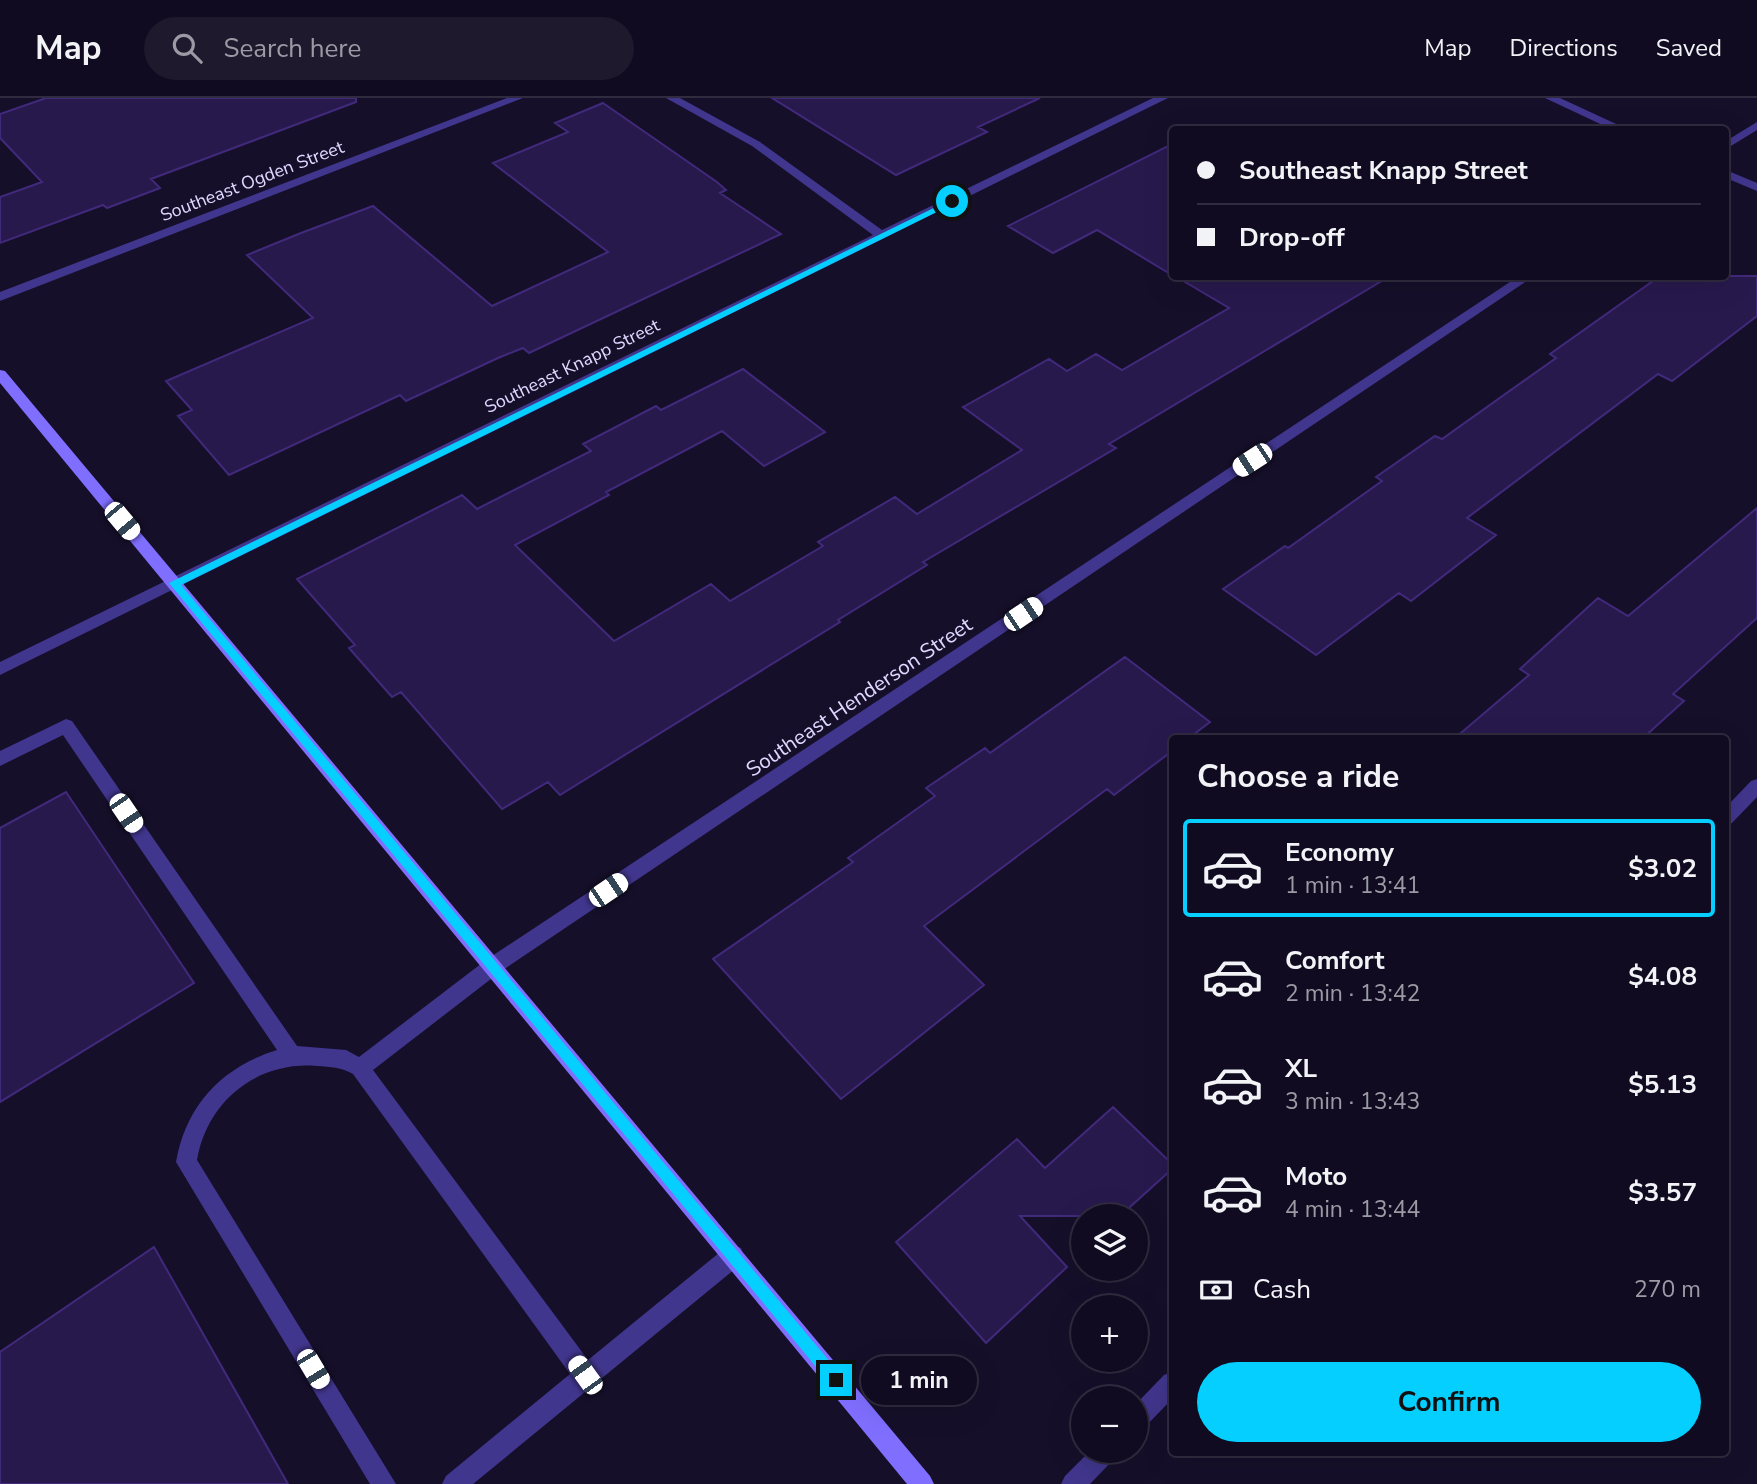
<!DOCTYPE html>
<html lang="en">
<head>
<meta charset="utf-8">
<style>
  body { margin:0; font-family:"Nunito Sans",sans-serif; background:#1e192d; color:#f1f3f6; height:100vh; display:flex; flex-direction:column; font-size:26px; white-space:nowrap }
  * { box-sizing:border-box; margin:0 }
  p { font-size:23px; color:#9c9ba5 }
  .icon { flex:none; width:38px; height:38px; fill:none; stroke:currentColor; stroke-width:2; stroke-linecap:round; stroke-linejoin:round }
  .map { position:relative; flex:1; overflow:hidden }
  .drawer { position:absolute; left:1169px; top:637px; width:560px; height:721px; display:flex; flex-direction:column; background:#100b20; border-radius:7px; box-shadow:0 7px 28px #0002,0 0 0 2px #302b3e }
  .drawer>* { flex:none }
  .hud { position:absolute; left:1169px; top:28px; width:560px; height:154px; border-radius:7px; box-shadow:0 7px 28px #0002,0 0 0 2px #302b3e; display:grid; align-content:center; height:154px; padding:0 28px; background:#100b20 }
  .controls { position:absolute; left:1071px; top:1106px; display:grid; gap:14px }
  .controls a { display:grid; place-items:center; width:77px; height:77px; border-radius:50%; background:#100b20; box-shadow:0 7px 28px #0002,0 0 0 2px #302b3e; font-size:35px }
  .end { position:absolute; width:32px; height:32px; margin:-16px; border:9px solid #04cfff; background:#111; box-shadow:0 0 0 4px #111 }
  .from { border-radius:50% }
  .bubble { position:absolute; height:49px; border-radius:24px; background:#100b20; box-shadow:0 7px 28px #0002,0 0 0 2px #302b3e; font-size:23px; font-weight:700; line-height:49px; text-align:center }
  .car { position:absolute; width:21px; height:42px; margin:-21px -10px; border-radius:9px; box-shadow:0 0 5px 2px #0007; background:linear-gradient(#fff 24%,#345 0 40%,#fff 0 76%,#345 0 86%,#fff 0) }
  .hud b { display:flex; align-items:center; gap:24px; height:66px; font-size:26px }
  .hud b+b { border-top:2px solid #302b3e }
  .hud i { width:18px; height:18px; background:#f1f3f6 }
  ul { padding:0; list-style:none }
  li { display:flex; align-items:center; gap:21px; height:98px; margin:0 14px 10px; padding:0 14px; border:4px solid transparent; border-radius:7px }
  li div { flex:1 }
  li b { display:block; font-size:26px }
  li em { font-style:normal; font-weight:700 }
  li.current { border-color:#04cfff }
  li>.icon { width:63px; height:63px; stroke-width:1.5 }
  h2 { padding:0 28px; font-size:32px; line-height:84px }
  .pay { display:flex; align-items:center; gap:18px; height:77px; padding:0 28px; font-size:26px }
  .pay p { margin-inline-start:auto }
  .action { display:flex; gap:14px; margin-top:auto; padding:14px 28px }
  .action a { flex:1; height:80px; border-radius:42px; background:#04cfff; color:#111; font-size:28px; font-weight:700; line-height:80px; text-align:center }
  header { display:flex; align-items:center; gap:42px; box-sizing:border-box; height:98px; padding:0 35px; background:#100b20; border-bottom:2px solid #302b3e }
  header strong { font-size:33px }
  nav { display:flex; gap:38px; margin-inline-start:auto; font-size:24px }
  .search { width:490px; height:63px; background:#1e192d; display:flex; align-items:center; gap:18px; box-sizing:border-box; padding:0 24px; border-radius:38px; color:#9c9ba5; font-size:26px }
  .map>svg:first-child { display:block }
</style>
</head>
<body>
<header>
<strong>Map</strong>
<div class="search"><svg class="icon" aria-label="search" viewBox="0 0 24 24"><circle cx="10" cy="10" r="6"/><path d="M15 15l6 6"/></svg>Search here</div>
<nav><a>Map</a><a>Directions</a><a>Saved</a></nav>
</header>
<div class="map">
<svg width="1757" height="1386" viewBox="0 0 1757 1386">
  <rect width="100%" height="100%" fill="#160f2a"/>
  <path fill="#28194d" stroke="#41297b" stroke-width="2" d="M 46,0 L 356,0 L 356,4 L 151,81 L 160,90 L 107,110 L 103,107 L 0,145 L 0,99 L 42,84 L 0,40 L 0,16 Z
    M 772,0 L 1040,0 L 978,29 L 987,34 L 896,77 Z
    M 603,5 L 717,84 L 726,92 L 720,95 L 781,136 L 529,255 L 523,250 L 498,260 L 406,303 L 400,297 L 229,377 L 178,318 L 192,312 L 166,283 L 313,220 L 247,157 L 301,135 L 373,108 L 492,208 L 608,154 L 493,65 L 568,34 L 555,25 Z
    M 1172,46 L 1172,177 L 1097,132 L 1053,155 L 1008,128 Z
    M 1175,178 L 1390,178 L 1109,346 L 1116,350 L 923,464 L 927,467 L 838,522 L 840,524 L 560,697 L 548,684 L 502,711 L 401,594 L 392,599 L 349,550 L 355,547 L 297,481 L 462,397 L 477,411 L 591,353 L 583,346 L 656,308 L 661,312 L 743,271 L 825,334 L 764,368 L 722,333 L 606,394 L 609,397 L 515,447 L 614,543 L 711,486 L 730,503 L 823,448 L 818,444 L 895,399 L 917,416 L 1022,352 L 963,309 L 1049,261 L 1067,273 L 1096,256 L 1122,272 L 1229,210 Z
    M 1660,178 L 1757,178 L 1757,218 L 1672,283 L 1658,276 L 1467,420 L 1496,437 L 1411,503 L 1399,495 L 1316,557 L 1223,491 L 1285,448 L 1288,450 L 1382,383 L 1376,379 L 1435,338 L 1442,341 L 1556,260 L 1550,256 Z
    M 1757,410 L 1757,520 L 1673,596 L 1684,603 L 1643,640 L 1455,640 L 1529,577 L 1520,571 L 1598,500 L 1628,518 Z
    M 1125,559 L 1210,624 L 1189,640 L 1172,640 L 1172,653 L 1114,697 L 1107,691 L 924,828 L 984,887 L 841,1001 L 713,861 L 853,764 L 848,760 L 935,698 L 926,690 L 985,650 L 990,655 Z
    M 66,694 L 194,885 L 0,1004 L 0,730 Z
    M 1113,1009 L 1172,1066 L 1172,1071 L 1120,1118 L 1020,1118 L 1067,1169 L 986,1245 L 896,1144 L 1017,1041 L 1045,1070 Z
    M 154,1149 L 288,1386 L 0,1386 L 0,1254 Z"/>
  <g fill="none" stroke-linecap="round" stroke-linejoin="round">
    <path fill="#41368d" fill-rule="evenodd" d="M 66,621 L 72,623 L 297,948 L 346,952 L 359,959 L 486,862 L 493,860 L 500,862 L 503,868 L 500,874 L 373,972 L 588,1262 L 725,1150 L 733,1147 L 741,1150 L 744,1158 L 741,1166 L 473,1386 L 442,1386 L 446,1378 L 570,1276 L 353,976 C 341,969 331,969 317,968 C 257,963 207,1003 197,1062 L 396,1386 L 370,1386 L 176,1064 C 186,1007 222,969 277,952 L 63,637 L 0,668 L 0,653 Z"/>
    <path fill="#41368d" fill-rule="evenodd" d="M 507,0 L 523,0 L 0,203 L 0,194 Z
      M 666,0 L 680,0 L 760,44 L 882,132 L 1153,0 L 1168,0 L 0,577 L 0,564 L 873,137 L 752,48 Z
      M 1545,0 L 1560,0 L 1629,32 L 1613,32 Z
      M 1757,24 L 1757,32 L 1726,51 L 1726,43 Z
      M 1726,72 L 1757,85 L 1757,93 L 1726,80 Z
      M 1519,178 L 1534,178 L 500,874 L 493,876 L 486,874 L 483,868 L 486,862 Z
      M 1757,681 L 1757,699 L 1732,725 L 1726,727 L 1726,709 L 1751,683 Z
      M 1172,1274 L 1172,1301 L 1144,1330 L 1136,1334 L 1136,1306 L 1164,1277 Z
      M 1090,1353 L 1118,1353 L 1114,1361 L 1090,1386 L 1061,1386 L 1065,1378 Z"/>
    <path fill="#806fff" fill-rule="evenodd" d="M 0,272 L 5,273 L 930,1378 L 934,1386 L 907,1386 L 0,285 Z"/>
  </g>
  <path fill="#04cfff" d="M 952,101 L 955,105 L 181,487 L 841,1277 L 843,1282 L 836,1290 L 831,1287 L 169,485 Z"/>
  <g text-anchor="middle" stroke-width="7" stroke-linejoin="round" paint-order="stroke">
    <g font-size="18" fill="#e0d8ff" stroke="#160f2a">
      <text transform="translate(252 83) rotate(-21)" y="6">Southeast Ogden Street</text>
      <text transform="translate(572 268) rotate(-26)" y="6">Southeast Knapp Street</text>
    </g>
    <g font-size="21" fill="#e0d8ff" stroke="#160f2a">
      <text transform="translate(859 599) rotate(-34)" y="7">Southeast Henderson Street</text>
    </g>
  </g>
</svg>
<div class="controls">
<a><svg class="icon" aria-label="layers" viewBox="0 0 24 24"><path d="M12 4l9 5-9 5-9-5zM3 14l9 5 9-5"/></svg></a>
<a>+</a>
<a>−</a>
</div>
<i class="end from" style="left:952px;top:103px"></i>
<i class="end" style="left:836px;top:1282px"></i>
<div class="bubble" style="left:861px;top:1258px;width:116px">1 min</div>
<i class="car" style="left:1252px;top:362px;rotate:237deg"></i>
<i class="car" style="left:122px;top:423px;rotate:140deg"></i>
<i class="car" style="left:1023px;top:516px;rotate:56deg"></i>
<i class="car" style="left:126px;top:715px;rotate:146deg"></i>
<i class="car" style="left:608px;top:792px;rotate:56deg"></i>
<i class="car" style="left:313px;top:1271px;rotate:149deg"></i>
<i class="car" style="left:585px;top:1277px;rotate:324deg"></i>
<div class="hud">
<b><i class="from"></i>Southeast Knapp Street</b>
<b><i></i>Drop-off</b>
</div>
<section class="drawer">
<h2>Choose a ride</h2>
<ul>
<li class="current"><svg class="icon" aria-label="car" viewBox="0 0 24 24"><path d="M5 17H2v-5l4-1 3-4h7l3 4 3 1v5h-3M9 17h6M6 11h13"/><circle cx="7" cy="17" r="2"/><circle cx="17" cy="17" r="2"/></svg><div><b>Economy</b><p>1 min · 13:41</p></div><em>$3.02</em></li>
<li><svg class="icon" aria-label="car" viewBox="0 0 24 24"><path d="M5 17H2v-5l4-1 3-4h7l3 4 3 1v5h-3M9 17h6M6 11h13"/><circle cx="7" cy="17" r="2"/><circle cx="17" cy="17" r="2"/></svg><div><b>Comfort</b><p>2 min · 13:42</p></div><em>$4.08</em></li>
<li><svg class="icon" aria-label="car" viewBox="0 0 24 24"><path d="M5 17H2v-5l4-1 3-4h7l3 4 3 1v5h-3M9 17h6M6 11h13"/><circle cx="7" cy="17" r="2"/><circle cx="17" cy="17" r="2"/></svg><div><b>XL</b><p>3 min · 13:43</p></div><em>$5.13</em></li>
<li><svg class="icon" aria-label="car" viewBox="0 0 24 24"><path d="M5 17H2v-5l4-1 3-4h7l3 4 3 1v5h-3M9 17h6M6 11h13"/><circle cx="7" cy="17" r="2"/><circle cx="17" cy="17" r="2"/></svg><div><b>Moto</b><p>4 min · 13:44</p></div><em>$3.57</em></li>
</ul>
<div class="pay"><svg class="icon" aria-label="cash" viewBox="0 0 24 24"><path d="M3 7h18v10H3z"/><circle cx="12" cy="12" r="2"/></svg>Cash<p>270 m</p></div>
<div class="action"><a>Confirm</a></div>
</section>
</div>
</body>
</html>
